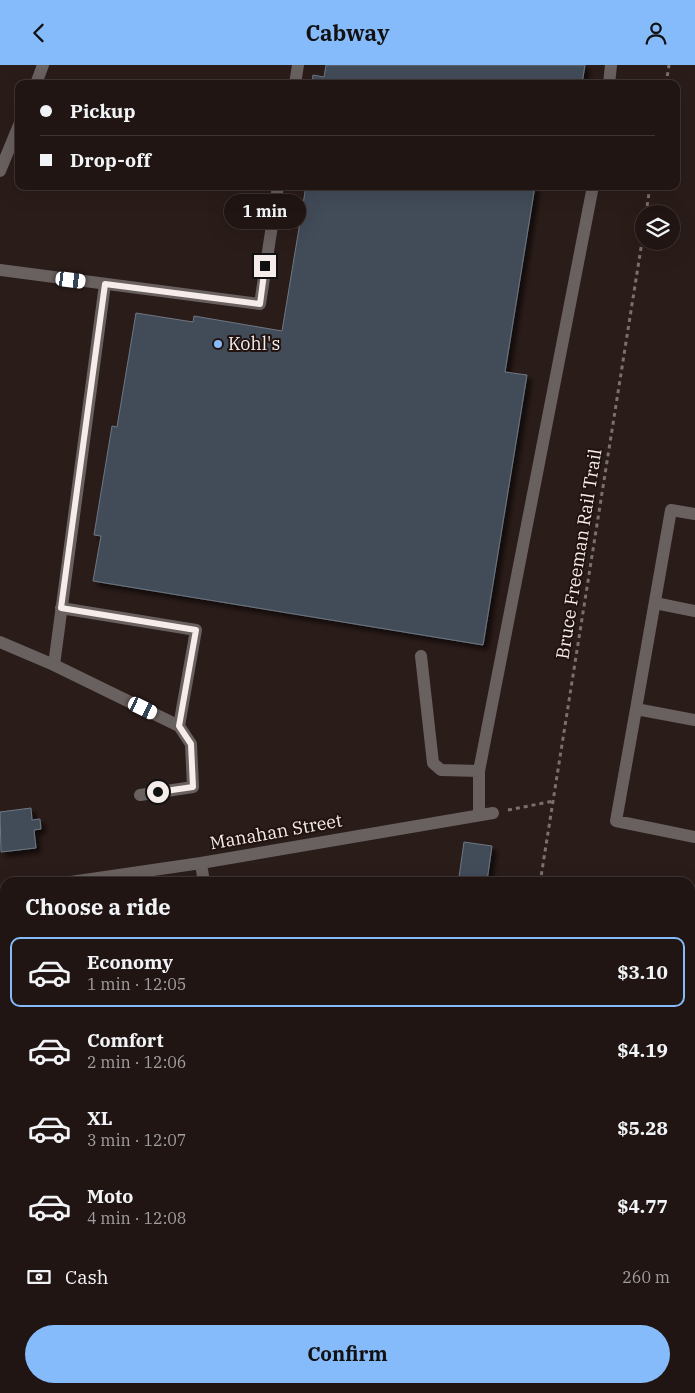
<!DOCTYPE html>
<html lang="en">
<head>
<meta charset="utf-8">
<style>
  body { margin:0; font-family:"IBM Plex Serif",serif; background:#281e1c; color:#f1f3f6; height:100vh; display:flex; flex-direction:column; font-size:19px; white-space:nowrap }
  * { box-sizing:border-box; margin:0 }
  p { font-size:16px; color:#a29fa0 }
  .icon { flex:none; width:28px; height:28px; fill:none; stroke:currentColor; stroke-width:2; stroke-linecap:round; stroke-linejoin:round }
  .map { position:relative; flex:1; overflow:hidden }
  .sheet { position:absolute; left:0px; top:812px; width:695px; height:516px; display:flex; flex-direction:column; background:#201513; border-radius:15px 15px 0 0; box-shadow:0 5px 20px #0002,0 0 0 1px #3d3433 }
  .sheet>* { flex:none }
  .guide { position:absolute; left:15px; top:15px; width:665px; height:110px; border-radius:10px; box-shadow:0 5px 20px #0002,0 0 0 1px #3d3433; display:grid; align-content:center; height:110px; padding:0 25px; background:#201513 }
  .buttons { position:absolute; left:635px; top:140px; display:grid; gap:10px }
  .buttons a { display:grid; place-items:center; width:45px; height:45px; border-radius:50%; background:#201513; box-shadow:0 5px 20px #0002,0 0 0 1px #3d3433; font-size:25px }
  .end { position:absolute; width:22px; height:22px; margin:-11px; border:6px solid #f6ecea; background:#111; box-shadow:0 0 0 2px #111 }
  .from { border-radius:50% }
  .bubble { position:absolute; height:35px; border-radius:18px; background:#201513; box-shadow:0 5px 20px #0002,0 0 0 1px #3d3433; font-size:16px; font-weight:800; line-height:35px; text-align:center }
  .car { position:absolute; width:15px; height:30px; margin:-15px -8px; border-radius:6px; box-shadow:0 0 4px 1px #0007; background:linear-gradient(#fff 24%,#345 0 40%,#fff 0 76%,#345 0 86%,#fff 0) }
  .guide b { display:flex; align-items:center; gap:18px; height:48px; font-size:19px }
  .guide b+b { border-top:1px solid #3d3433 }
  .guide i { width:12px; height:12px; background:#f1f3f6 }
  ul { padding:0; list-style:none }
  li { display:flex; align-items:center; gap:15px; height:70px; margin:0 10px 8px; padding:0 15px; border:2px solid transparent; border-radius:10px }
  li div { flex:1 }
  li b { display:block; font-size:19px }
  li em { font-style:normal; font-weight:800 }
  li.on { border-color:#86bbfb }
  li>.icon { width:45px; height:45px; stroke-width:1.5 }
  h2 { padding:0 25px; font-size:22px; line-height:60px }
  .pay { display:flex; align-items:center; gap:12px; height:55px; padding:0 25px; font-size:19px }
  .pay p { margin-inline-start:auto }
  .button { display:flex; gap:10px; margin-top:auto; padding:10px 25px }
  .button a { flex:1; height:58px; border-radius:30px; background:#86bbfb; color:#111; font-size:20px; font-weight:800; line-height:58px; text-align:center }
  header { display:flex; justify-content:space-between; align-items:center; height:65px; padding:0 25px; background:#86bbfb; color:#111; font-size:22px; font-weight:800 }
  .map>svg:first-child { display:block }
</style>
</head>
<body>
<header><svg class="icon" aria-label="back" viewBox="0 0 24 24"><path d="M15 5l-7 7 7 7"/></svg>Cabway<svg class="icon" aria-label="person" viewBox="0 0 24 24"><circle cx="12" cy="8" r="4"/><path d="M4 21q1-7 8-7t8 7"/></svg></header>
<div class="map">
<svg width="695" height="1328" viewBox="0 0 695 1328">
  <defs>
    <filter id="shadow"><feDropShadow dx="4.5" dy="4.5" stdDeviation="2.5" flood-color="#0009"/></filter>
  </defs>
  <rect width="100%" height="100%" fill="#2a1c19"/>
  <path fill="#434c58" stroke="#6d7783" filter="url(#shadow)" d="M 326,0 L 585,0 L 582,19 L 312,19 L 313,10 L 324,12 Z
    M 306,121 L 535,121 L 505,307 L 527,310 L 483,580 L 93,516 L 101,471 L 94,470 L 112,361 L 117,362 L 136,248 L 193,257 L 194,251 L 282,266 Z
    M 31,743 L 32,755 L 40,754 L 41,764 L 34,765 L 36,783 L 1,787 L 0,747 Z
    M 464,777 L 492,781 L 487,816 L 459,812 Z
    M 690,877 L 695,878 L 695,1058 L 690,1057 Z"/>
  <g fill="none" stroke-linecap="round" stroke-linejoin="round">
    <path stroke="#7c706d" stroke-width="3" stroke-dasharray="4 4" stroke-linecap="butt" d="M 666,19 L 669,0
      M 646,149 L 650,121
      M 508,745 L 554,736
      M 540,818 L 644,164
      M 456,1328 L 457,1324"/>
    <path stroke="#69615f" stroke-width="12" d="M 36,19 L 43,0
      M 295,19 L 298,0
      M 609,19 L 611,0
      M 0,106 L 19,60
      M 0,205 L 260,239 L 278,121
      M 695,449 L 671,445 L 636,644 L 695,655
      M 655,538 L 695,546
      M 61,543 L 196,565 L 179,661
      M 0,577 L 54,600 L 105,219
      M 421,591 L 433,698 L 441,705 L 479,706
      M 54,600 L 179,661 L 191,679 L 193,722 L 140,730
      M 636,644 L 616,756 L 695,772
      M 479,750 L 479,706 L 593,121"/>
    <path stroke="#69615f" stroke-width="12" d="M 201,798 L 204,818
      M 64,818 L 201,798 L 493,748
      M 0,827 L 5,826"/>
  </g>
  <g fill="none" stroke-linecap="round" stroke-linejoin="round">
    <path stroke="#f6ecea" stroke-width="6" d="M 158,727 L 193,722 L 191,679 L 179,661 L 196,565 L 61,543 L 105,219 L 260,239 L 265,201"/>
  </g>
  <circle fill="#86bbfb" stroke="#201310" stroke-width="2" cx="218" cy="279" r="5"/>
  <g text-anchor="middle" stroke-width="4" stroke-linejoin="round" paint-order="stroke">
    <g font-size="18" fill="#f6ecea" stroke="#201310" text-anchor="start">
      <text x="228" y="285">Kohl's</text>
    </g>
    <g font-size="18" fill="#f6ecea" stroke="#201310">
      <text transform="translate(579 489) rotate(-81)" y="6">Bruce Freeman Rail Trail</text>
      <text transform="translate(276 767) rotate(-10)" y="6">Manahan Street</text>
    </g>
  </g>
</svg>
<div class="buttons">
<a><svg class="icon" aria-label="layers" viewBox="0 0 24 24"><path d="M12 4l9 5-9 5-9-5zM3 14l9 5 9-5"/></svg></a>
</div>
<i class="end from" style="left:158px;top:727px"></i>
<i class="end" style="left:265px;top:201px"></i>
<div class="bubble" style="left:224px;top:129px;width:82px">1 min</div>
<i class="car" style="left:71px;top:215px;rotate:97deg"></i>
<i class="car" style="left:143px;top:643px;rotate:116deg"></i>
<div class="guide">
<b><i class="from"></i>Pickup</b>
<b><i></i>Drop-off</b>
</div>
<section class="sheet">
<h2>Choose a ride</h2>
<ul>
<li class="on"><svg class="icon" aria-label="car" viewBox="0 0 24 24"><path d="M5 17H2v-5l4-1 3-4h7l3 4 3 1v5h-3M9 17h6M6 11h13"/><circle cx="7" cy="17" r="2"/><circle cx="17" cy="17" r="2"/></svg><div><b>Economy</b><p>1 min · 12:05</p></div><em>$3.10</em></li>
<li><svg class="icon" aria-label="car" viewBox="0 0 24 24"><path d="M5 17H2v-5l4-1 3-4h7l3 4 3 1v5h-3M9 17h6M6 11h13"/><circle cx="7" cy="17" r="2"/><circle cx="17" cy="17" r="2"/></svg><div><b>Comfort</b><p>2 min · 12:06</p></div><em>$4.19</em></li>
<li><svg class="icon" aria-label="car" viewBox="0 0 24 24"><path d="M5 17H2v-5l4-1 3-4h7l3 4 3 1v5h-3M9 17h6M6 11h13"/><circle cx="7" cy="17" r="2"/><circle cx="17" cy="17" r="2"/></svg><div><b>XL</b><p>3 min · 12:07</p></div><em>$5.28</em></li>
<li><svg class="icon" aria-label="car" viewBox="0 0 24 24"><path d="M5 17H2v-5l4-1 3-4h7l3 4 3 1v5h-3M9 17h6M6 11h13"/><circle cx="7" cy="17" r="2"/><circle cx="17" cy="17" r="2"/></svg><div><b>Moto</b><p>4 min · 12:08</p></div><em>$4.77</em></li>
</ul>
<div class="pay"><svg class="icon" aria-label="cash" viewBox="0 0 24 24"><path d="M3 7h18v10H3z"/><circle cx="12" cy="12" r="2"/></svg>Cash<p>260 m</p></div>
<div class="button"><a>Confirm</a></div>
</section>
</div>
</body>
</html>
